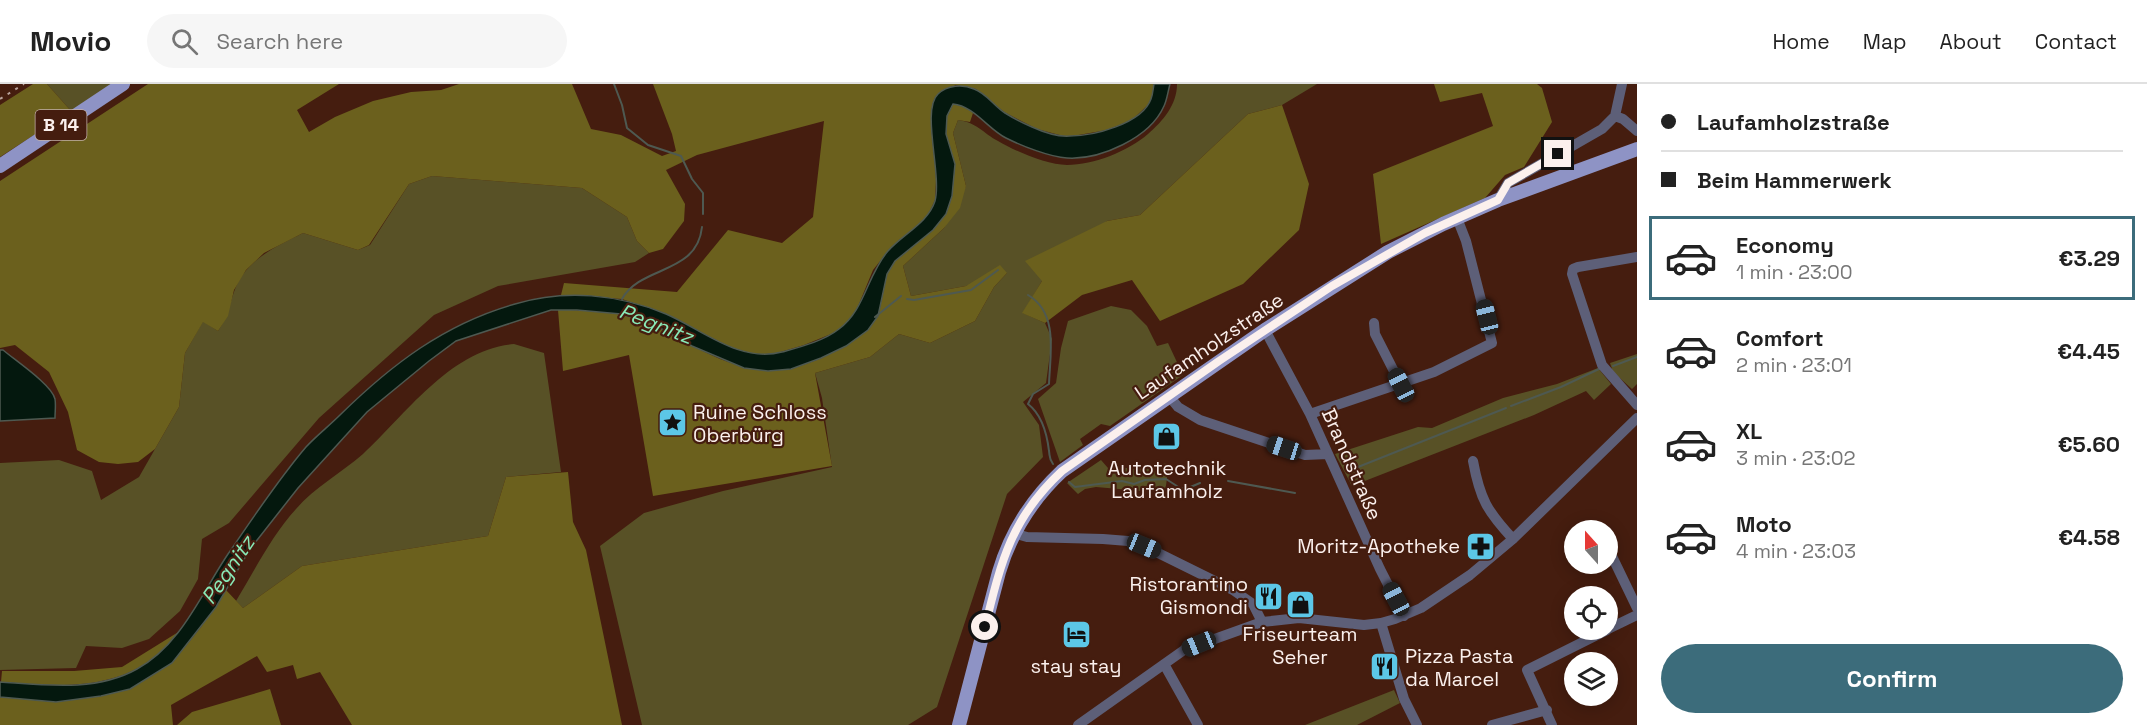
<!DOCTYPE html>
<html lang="en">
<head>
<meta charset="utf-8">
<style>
  body { margin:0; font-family:"Space Grotesk",sans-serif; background:#f6f6f6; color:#222; height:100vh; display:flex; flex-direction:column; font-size:22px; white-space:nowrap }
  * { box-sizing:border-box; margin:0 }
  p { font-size:20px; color:#767676 }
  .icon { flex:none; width:33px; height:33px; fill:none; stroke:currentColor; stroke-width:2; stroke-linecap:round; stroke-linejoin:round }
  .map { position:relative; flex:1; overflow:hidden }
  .side { display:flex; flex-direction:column; background:#fff; width:510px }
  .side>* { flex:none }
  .top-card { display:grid; align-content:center; height:132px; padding:0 24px; background:#fff }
  .needle { width:39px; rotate:339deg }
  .controls { position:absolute; left:1564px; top:436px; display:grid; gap:12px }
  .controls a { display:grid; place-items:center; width:54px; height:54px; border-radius:50%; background:#fff; box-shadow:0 3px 15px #0003; font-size:30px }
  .end { position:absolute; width:27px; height:27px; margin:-14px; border:8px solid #fbf0ed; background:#111; box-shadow:0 0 0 3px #111 }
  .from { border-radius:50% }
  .car { position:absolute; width:18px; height:36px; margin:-18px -9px; border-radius:8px; box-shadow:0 0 4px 2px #0007; background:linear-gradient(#222 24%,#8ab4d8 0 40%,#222 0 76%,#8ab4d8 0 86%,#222 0) }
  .top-card b { display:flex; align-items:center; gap:21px; height:57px; font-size:22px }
  .top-card b+b { border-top:2px solid #e0e0e0 }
  .top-card i { width:15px; height:15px; background:#222 }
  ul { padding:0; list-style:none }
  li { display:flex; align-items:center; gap:18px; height:84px; margin:0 12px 9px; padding:0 12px; border:3px solid transparent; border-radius:0px }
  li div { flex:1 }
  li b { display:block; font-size:22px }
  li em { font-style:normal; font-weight:800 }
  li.active { border-color:#3c6c7b }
  li>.icon { width:54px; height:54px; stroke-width:1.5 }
  .button { display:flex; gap:12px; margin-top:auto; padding:12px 24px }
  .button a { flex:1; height:69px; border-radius:36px; background:#3c6c7b; color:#fff; font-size:24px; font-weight:800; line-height:69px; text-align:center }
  header { display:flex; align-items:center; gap:36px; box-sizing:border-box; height:84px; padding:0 30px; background:#fff; border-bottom:2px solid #e0e0e0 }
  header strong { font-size:28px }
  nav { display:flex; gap:33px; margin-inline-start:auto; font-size:21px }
  .search { width:420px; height:54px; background:#f6f6f6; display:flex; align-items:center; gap:15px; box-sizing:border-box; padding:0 21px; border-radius:33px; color:#767676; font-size:22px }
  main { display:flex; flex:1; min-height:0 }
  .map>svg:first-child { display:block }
</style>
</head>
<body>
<header>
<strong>Movio</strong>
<div class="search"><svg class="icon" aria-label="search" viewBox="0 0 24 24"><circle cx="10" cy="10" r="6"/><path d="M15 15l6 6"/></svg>Search here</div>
<nav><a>Home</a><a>Map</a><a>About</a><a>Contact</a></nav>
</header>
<main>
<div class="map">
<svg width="1637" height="641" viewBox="0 0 1637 641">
  <rect width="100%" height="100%" fill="#451d0f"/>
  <path fill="#585126" d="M 47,0 L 113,0 L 71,27 Z
    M 1177,0 L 1317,0 L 1282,21 L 1248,30 L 1140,131 L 1107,137 L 1042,197 L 1023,229 L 1045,239 L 1052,255 L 1046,299 L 1023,318 L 1039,341 L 1043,373 L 1007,410 L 937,623 L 908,641 L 642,641 L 600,462 L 644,429 L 723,407 L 832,383 L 822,314 L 815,289 L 870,273 L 899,250 L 930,259 L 975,237 L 994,203 L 1007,189 L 966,202 L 911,212 L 903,182 L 944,144 L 966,102 L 953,49 L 958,36 C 976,38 983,49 998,57 C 1015,67 1047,81 1067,81 C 1094,81 1128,67 1148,50 C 1163,37 1177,21 1177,0 Z
    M 432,92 L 582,104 L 627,133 L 637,157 L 649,169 L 635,178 L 498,202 L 434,231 L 319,334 L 229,439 L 202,455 L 198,495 L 180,527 L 149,555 L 122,564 L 86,562 L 76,584 L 0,586 L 0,379 L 59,376 L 92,387 L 101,416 L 139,393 L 179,323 L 185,269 L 203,237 L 218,247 C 228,232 228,225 234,208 C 245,176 275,163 303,149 L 358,166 L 370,161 L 409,100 Z
    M 1111,222 L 1131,226 L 1147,242 L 1157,262 L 1168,259 L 1183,291 L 1110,342 L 1101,340 L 1080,355 L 1083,361 L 1060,378 L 1038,315 L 1056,299 L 1061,264 L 1068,237 Z
    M 514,260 L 544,269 L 561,388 L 506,393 L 488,452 L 302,482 L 243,524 L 236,517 C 255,486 272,451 296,425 C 315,403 341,389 363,370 C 406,330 451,265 514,260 Z
    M 1637,270 L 1637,300 L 1632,305 L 1613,288 L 1610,279 Z
    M 1598,284 L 1611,300 L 1594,316 L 1586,307 L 1534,331 L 1352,402 L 1335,370 L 1418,343 L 1432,344 L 1503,314 L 1557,300 Z
    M 1101,376 L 1108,384 L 1135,384 L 1169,379 L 1165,409 L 1096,403 L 1085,405 L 1078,410 L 1067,399 Z
    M 1394,606 L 1400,619 L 1357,641 L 1305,641 Z"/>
  <path fill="#6b601d" d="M 33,0 L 47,0 L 71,27 L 0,73 L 0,21 Z
    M 148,0 L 339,0 L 297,26 L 309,48 L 335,33 L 373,17 L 411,8 L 441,6 L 459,0 L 572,0 L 591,45 L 621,51 L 662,72 L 676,67 L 672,50 L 653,0 L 1154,0 L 1151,18 L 1132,36 L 1107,46 L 1067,53 L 1037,45 L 1004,28 L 976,5 L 955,1 L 931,40 L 935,68 L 936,96 L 935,116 L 927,133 L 889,166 L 873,186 L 854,232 L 836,248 L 804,261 L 777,269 L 755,271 L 730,263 L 667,231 L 622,215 L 561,211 L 564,199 L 677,208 L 728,146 L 782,159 L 813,133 L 824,37 L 697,71 L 666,86 L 685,120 L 684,137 L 663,165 L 649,169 L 637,157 L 627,133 L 582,104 L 432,92 L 409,100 L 369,161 L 358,166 L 303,149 L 264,169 L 246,186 L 234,206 L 228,232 L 218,247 L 203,238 L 185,269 L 179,323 L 155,365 L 138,378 L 118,380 L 99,378 L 77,366 L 68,328 L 49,288 L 15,261 L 0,264 L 0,97 Z
    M 1434,0 L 1537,0 L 1542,4 L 1552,38 L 1524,83 L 1505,91 L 1485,114 L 1381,160 L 1373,90 L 1493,42 L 1482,9 L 1440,18 Z
    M 953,20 L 964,21 L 973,29 L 970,38 L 958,36 L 953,49 L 966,102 L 960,124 L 944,144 L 903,182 L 911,212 L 966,202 L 1000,181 L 1007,189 L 994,203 L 975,237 L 930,259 L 899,250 L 870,273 L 815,289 L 832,382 L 653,412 L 629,271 L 563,287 L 558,226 C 590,226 623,228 653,240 C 667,246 679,255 693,262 C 736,285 772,295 819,275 C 835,269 863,243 878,232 L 887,190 L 895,177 L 933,146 L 955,80 L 946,50 L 947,32 Z
    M 1282,21 L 1309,100 L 1299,146 L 1243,200 L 1160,237 L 1132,196 L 1082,211 L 1045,239 L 1022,229 L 1042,197 L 1025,177 L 1107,137 L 1140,131 L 1248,30 Z
    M 568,388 L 573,438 L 586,466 L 622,641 L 352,641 L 320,588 L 297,595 L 293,581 L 267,588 L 257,572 L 171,621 L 173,641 L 0,641 L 0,613 L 56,618 L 172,579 L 201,543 L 226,506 L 243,524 L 302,482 L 488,452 L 506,393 Z
    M 180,547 C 172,555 166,564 157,571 C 113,608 55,602 1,598 L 2,587 L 74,587 L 122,583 Z
    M 270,605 L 281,641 L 177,641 L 192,628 Z"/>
  <path fill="#04180e" stroke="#4e5951" stroke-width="1.5" d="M 1154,0 L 1170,0 C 1168,7 1167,16 1164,22 C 1150,54 1100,76 1067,74 C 1050,73 1022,62 1006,54 C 988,45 974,22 953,20 L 947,32 L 946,50 L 955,80 L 952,112 L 946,130 L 933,146 L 895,177 L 887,190 L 878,232 L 868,246 L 846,262 L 821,274 L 791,285 L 768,287 L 744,284 L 692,262 L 653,240 L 621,230 L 577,226 L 551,226 L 456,257 L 429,277 L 367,328 L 298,404 L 250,465 L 216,523 L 172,579 L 130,605 L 101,612 L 56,618 L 0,613 L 0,598 C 45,601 96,608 137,585 C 181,561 201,510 228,470 C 253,434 277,397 306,363 C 316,352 329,342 340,331 C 391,281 444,240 515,220 C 565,205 618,210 666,230 C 703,246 739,279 782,268 C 800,263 824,257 839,245 C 865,226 867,191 888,167 C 903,150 928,139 935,117 C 942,90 921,26 938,10 C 947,1 963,0 974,5 C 986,9 994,22 1005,29 C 1013,34 1023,39 1032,43 C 1043,48 1058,53 1070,52 C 1093,52 1142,40 1151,15 C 1153,10 1153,5 1154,0 Z
    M 0,266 L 3,266 C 16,277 52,301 55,315 C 56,321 55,328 55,334 L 0,337 Z"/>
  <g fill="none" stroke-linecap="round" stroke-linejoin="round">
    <path stroke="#4e5951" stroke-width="2" d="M 614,0 L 622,21 L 627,44 L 648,61 L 681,72 L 692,95 L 703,109 L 703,130
      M 1028,211 C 1059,229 1050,271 1049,300 L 1033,310 L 1028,320 C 1041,330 1047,350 1049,367 C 1050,373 1049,375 1053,380
      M 622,215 C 641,181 697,191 702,143
      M 907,215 L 914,216 L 971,206 L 998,186
      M 875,233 L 901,212
      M 1613,282 L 1637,273
      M 1511,322 L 1561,303 L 1599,285
      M 1348,387 L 1506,324
      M 1228,397 L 1295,409
      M 1069,398 L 1075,403 L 1122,397 L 1134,400 L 1145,396 L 1166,395 L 1180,404 L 1188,404 L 1200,399"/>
    <path stroke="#5d5f78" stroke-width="10" d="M 1615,32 L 1622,0
      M 1498,116 L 1508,99 L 1602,45 L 1615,32 L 1623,35 L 1637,47
      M 1637,173 L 1578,183 L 1573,185 L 1572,190 L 1602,281 L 1637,321
      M 1374,239 L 1375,250 L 1401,301
      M 1265,246 L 1310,330 L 1380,485 L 1404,532
      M 1169,312 L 1178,323 L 1200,336 L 1305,371 L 1328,370
      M 1310,330 L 1434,288 L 1492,259 L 1466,157 L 1457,134
      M 1473,377 C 1480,415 1487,427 1513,455
      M 1013,449 L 1027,453 L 1103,455 L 1128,457 L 1144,462 L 1233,506 L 1253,520 L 1262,538
      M 1608,464 L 1637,524
      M 1381,539 L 1404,615 L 1417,641
      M 1608,545 L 1637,531
      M 1164,580 L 1198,641
      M 1078,641 L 1184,566 L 1262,538 L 1299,534 L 1364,541 L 1381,539 L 1395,535 L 1421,524 L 1470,491 L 1513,455 L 1637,334
      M 1492,641 L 1547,626
      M 1552,641 L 1527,586 L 1607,546"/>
    <path stroke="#8e93c5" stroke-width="14" d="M 0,82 L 123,0
      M 959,641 L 999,488 C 1011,448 1032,415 1062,387 L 1265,246 L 1388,168 L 1443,140 L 1498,116 L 1637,65"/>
    <path stroke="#b8a29b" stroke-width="2" stroke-dasharray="3 6" stroke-linecap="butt" d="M 0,15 L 24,0"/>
  </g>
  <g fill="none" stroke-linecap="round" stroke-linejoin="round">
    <path stroke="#fbf0ed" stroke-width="8" d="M 985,543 C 1001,478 1011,434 1062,387 L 1219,277 L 1332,202 L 1425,149 L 1498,116 L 1508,99 L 1558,70"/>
  </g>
  <defs>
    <symbol id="sight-square" viewBox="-11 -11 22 22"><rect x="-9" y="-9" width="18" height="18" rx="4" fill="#5cc7e7" stroke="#451d0f"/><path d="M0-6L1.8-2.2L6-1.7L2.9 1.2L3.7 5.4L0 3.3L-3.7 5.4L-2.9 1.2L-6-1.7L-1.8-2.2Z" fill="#111"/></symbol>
    <symbol id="shop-square" viewBox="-11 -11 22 22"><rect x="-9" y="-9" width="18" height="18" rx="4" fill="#5cc7e7" stroke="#451d0f"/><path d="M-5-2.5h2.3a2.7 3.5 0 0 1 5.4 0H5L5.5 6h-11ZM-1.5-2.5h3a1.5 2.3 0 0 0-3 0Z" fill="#111"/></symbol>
    <symbol id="pharmacy-square" viewBox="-11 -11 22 22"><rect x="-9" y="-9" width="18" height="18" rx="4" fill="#5cc7e7" stroke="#451d0f"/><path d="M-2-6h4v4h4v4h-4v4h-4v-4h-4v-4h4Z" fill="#111"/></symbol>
    <symbol id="restaurant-square" viewBox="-11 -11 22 22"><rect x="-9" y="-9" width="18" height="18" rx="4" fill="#5cc7e7" stroke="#451d0f"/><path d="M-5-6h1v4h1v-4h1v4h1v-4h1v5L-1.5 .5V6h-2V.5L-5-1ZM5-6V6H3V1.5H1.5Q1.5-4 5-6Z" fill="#111"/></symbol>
    <symbol id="hotel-square" viewBox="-11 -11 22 22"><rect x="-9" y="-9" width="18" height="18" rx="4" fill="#5cc7e7" stroke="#451d0f"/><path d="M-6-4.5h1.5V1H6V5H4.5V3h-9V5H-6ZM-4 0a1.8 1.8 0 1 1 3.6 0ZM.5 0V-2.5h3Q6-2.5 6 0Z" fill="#111"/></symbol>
  </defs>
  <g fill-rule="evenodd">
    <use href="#sight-square" x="656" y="322" width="33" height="33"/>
    <use href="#shop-square" x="1150" y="336" width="33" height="33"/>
    <use href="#pharmacy-square" x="1464" y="446" width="33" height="33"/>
    <use href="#restaurant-square" x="1252" y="496" width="33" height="33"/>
    <use href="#shop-square" x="1284" y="504" width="33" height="33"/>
    <use href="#hotel-square" x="1060" y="534" width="33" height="33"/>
    <use href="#restaurant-square" x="1368" y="566" width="33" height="33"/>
  </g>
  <g text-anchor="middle" stroke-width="4.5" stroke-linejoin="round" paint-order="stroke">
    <rect fill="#451d0f" stroke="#c4b1aa" stroke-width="1.5" x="35.5" y="26" width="51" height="30" rx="4.5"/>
    <g font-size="18" font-weight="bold" fill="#fbf0ed">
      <text x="61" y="47">B 14</text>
    </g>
    <g font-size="20" fill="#fbf0ed" stroke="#451d0f">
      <text transform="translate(1209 262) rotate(-34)" y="7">Laufamholzstraße</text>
      <text transform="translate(1352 380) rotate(66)" y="7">Brandstraße</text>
    </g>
    <g font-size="20" fill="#fbf0ed" stroke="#451d0f">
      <text x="693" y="335" text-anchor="start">Ruine Schloss<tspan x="693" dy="23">Oberbürg</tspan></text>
      <text x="1167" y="391">Autotechnik<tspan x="1167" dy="23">Laufamholz</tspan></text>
      <text x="1460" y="469" text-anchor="end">Moritz-Apotheke</text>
      <text x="1248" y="507" text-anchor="end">Ristorantino<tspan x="1248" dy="23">Gismondi</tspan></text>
      <text x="1300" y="557">Friseurteam<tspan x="1300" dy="23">Seher</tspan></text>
      <text x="1405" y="579" text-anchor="start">Pizza Pasta<tspan x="1405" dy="23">da Marcel</tspan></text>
      <text x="1076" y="589">stay stay</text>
    </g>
    <g font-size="21" font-style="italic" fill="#89eab8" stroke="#451d0f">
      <text transform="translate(656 240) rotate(21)" y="7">Pegnitz</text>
      <text transform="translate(228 486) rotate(-56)" y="7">Pegnitz</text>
    </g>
  </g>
</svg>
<div class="controls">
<a><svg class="needle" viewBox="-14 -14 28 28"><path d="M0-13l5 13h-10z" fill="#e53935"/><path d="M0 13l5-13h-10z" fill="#767676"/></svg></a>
<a><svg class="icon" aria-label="locate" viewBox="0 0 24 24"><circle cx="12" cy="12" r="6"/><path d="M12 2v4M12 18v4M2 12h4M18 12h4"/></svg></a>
<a><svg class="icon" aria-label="layers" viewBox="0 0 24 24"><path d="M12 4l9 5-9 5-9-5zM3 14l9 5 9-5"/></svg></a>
</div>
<i class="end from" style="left:985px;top:543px"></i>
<i class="end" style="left:1558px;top:70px"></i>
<i class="car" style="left:1487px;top:233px;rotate:346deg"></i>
<i class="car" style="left:1401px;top:301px;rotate:333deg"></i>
<i class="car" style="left:1284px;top:364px;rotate:288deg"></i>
<i class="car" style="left:1144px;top:462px;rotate:112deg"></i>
<i class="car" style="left:1396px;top:515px;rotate:332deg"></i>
<i class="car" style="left:1199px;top:560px;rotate:248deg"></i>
</div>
<section class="side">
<div class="top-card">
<b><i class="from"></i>Laufamholzstraße</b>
<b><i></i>Beim Hammerwerk</b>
</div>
<ul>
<li class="active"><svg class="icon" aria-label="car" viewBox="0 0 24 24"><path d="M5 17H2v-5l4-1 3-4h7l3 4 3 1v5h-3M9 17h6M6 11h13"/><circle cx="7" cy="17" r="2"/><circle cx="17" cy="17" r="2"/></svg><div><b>Economy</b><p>1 min · 23:00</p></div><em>€3.29</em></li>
<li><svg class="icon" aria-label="car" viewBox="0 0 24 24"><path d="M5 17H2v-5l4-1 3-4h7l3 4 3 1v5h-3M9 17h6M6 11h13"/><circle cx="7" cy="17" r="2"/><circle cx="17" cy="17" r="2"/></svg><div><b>Comfort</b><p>2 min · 23:01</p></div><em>€4.45</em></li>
<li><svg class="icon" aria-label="car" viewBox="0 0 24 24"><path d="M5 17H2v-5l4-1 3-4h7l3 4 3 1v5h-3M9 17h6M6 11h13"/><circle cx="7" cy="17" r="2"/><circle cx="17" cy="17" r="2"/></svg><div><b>XL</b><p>3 min · 23:02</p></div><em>€5.60</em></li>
<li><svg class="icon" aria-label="car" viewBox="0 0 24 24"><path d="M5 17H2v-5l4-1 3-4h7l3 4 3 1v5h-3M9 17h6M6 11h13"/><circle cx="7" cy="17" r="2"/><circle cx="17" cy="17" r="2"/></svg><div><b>Moto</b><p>4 min · 23:03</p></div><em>€4.58</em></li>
</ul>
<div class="button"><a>Confirm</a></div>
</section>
</main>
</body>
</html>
